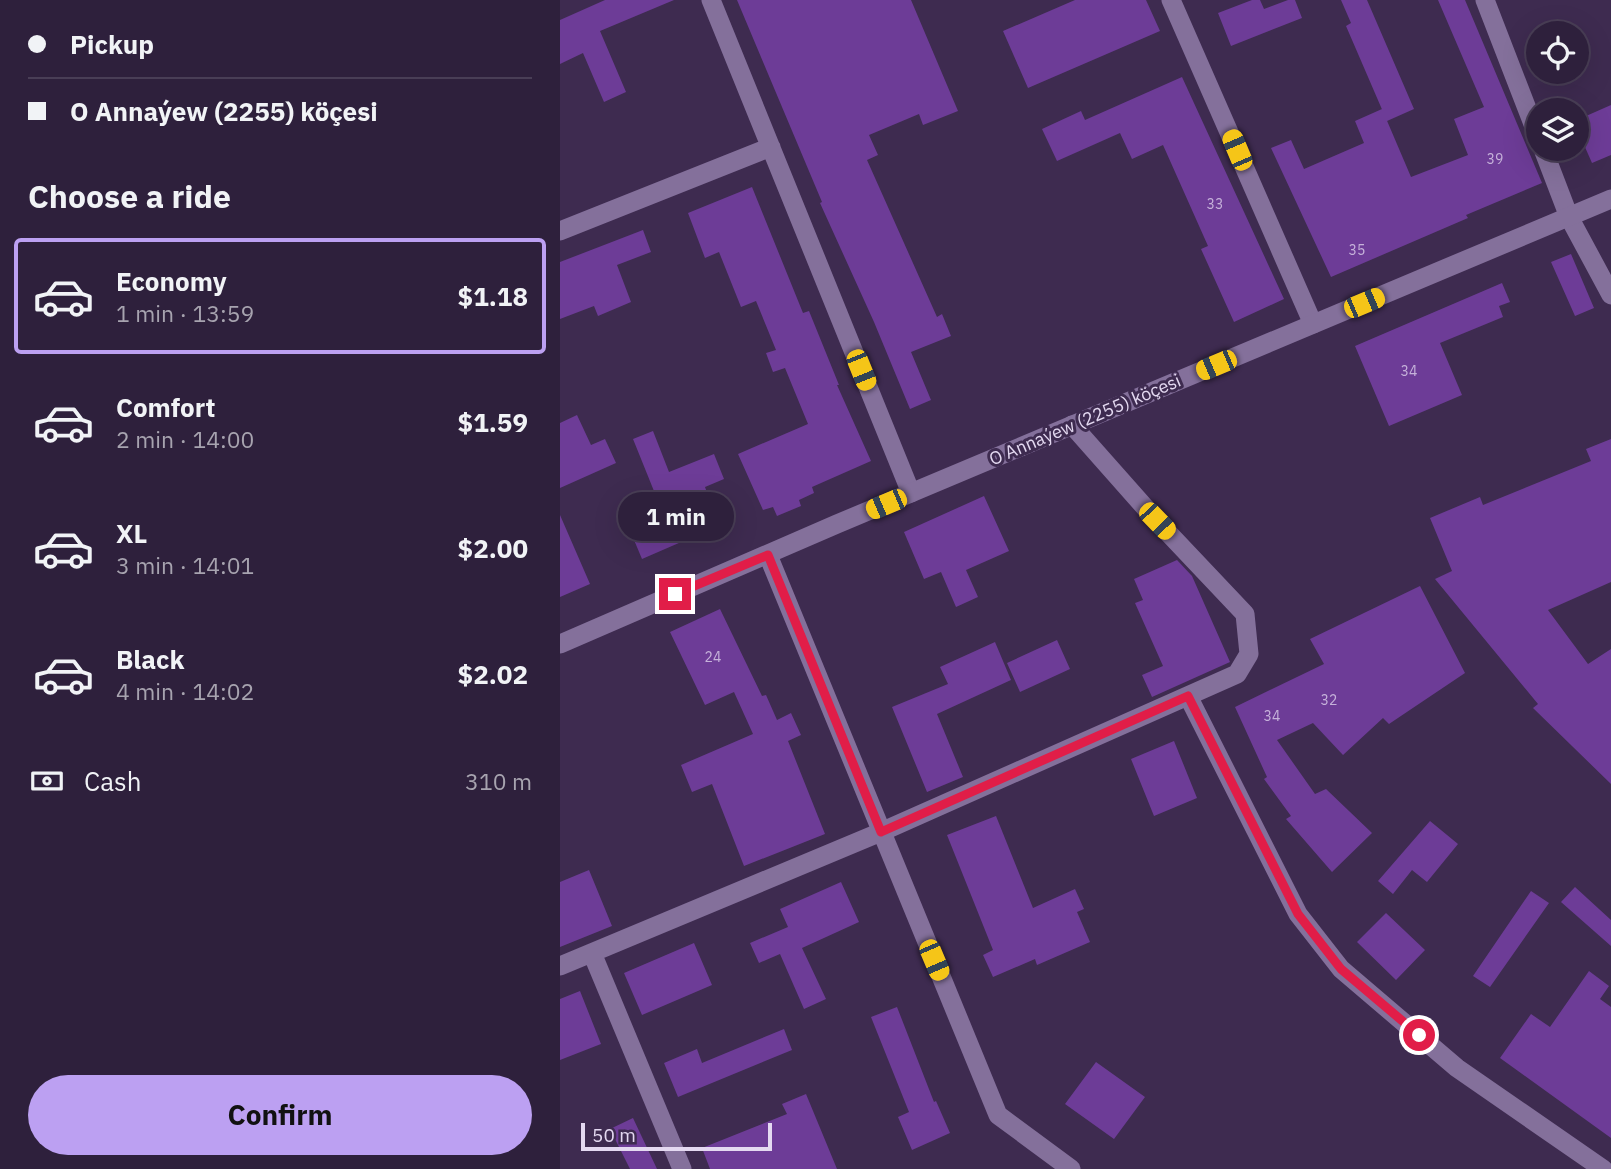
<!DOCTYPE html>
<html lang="en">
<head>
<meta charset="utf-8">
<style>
  body { margin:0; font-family:"IBM Plex Sans",sans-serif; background:#3a2d47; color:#f1f3f6; height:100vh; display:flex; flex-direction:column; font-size:26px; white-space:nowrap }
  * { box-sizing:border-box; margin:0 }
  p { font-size:23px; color:#a7a3af }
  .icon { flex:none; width:38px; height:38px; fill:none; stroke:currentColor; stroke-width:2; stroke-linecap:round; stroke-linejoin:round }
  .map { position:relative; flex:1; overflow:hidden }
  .details { display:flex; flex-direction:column; background:#2e203c; width:560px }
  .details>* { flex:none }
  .top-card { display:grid; align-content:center; height:154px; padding:0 28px; background:#2e203c }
  .fabs { position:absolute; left:966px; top:21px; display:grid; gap:14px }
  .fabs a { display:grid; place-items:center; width:63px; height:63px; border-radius:50%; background:#2e203c; box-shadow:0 7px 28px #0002,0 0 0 2px #493e56; font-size:35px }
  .scale { position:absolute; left:21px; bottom:18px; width:191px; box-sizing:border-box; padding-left:7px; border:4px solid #e4d9f1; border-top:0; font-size:19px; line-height:24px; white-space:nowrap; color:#e4d9f1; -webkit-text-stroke:5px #3e2b50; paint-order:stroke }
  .end { position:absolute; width:32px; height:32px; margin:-16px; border:9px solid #e11d48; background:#fff; box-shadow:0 0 0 4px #fff }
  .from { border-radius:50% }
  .bubble { position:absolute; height:49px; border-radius:24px; background:#2e203c; box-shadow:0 7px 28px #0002,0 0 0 2px #493e56; font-size:23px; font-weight:700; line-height:49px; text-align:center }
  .car { position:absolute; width:21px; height:42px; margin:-21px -10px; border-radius:9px; box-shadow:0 0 5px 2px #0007; background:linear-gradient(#f5c518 24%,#345 0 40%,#f5c518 0 76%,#345 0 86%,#f5c518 0) }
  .top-card b { display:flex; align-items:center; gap:24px; height:66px; font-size:26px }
  .top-card b+b { border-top:2px solid #493e56 }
  .top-card i { width:18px; height:18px; background:#f1f3f6 }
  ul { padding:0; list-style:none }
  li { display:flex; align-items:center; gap:21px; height:116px; margin:0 14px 10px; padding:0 14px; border:4px solid transparent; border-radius:7px }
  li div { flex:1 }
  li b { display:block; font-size:26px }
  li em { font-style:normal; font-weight:700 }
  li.selected { border-color:#bca0f2 }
  li>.icon { width:63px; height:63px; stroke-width:1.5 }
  h2 { padding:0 28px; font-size:32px; line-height:84px }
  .pay { display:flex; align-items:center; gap:18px; height:77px; padding:0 28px; font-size:26px }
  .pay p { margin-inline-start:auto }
  .primary-button { display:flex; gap:14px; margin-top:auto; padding:14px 28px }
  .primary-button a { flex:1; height:80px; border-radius:42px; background:#bca0f2; color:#111; font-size:28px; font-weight:700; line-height:80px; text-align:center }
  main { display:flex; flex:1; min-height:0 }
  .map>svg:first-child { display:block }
</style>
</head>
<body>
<main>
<section class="details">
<div class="top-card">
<b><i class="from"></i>Pickup</b>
<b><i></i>O Annaýew (2255) köçesi</b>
</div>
<h2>Choose a ride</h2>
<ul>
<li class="selected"><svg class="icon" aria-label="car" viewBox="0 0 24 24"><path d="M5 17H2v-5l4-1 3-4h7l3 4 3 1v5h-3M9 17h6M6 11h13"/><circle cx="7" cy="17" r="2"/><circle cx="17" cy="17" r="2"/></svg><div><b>Economy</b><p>1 min · 13:59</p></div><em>$1.18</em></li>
<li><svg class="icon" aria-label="car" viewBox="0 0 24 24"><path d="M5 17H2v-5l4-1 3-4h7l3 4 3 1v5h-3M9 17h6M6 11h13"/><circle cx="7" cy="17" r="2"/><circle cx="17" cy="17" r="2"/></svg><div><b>Comfort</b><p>2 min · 14:00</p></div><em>$1.59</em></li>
<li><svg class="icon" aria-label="car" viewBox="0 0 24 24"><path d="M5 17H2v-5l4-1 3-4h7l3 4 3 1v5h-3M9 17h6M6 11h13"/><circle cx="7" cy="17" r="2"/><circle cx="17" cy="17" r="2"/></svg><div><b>XL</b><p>3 min · 14:01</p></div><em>$2.00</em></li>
<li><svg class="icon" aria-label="car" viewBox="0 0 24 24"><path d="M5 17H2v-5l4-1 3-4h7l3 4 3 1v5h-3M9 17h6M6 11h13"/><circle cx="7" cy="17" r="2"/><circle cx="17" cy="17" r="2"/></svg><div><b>Black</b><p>4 min · 14:02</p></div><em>$2.02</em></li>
</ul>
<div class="pay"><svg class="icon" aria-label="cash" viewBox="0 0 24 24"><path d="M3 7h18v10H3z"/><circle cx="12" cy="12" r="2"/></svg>Cash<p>310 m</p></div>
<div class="primary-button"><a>Confirm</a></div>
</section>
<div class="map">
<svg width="1051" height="1169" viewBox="0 0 1051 1169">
  <rect width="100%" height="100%" fill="#3e2b50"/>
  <path fill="#6d3c97" d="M 45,0 L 114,0 L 40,31 L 66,92 L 44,102 L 23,53 L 0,64 L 0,20 Z
    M 177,0 L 351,0 L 398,111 L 363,125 L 359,114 L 309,135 L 318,155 L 307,160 L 377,317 L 382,314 L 391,336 L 351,352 L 371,400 L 350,409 L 314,322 L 260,203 L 262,202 Z
    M 515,0 L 586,0 L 600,31 L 468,88 L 443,31 Z
    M 692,0 L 700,0 L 704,9 L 728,0 L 735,0 L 742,18 L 671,46 L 658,13 Z
    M 781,0 L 807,0 L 854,109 L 827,121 L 786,26 L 791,23 Z
    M 878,0 L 905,0 L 982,183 L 906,215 L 908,218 L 771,277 L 711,148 L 731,140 L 744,169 L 804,143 L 795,121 L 822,109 L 851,177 L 908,155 L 894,119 L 924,107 Z
    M 622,77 L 724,299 L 674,322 L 641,249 L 648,246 L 603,145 L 572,159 L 560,133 L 497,161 L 482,129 L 521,111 L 525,120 Z
    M 1051,105 L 1051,155 L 1032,163 L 1017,129 L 1017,120 Z
    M 192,187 L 243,313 L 249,311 L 279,385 L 277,385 L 311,461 L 252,487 L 254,493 L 239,500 L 241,506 L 217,516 L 213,507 L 203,510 L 178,454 L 248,424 L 225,368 L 213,372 L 206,353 L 216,350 L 196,301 L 181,307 L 159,252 L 145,258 L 128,213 Z
    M 83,230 L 91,252 L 57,265 L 71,302 L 38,316 L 34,306 L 0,319 L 0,262 Z
    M 1011,254 L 1034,308 L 1015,316 L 991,262 Z
    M 942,283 L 950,302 L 939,306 L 943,317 L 880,343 L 902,395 L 829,426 L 795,346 Z
    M 17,415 L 31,445 L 45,439 L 56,463 L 0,488 L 0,423 Z
    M 93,431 L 109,472 L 154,454 L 164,479 L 145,487 L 151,504 L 146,506 L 157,534 L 138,542 L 135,536 L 82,559 L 64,516 L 98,501 L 73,439 Z
    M 1051,439 L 1051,582 L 988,610 L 1028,664 L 1051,649 L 1051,784 L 973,708 L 978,704 L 875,579 L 892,571 L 870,518 L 920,497 L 923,505 L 1031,461 L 1026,449 Z
    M 424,496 L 449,551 L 406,570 L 418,597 L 396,607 L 381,572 L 364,579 L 344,532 Z
    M 0,515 L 30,584 L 0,597 Z
    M 617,560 L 632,576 L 670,662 L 592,697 L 582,675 L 603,666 L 575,603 L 583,600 L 574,579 Z
    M 860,586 L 905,673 L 829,724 L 823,718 L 783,755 L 753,723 L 717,740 L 755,794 L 766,789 L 812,833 L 772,872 L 726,819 L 731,816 L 704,779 L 707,777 L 675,707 L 764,664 L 750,639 Z
    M 160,609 L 202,696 L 206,695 L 217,720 L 231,713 L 241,735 L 228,741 L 265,834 L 184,866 L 152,784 L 132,792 L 121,765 L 193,734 L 174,692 L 145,705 L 110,632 Z
    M 497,640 L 510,669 L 460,692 L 447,663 Z
    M 435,642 L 451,680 L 377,714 L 403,777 L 367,792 L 332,707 L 388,684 L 380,667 Z
    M 614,741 L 637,798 L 594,816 L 571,759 Z
    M 436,816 L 473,908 L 515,889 L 524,909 L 517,912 L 530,942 L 477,965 L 475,959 L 433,977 L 423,955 L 433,950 L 387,835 Z
    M 870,821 L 898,844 L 867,882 L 852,870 L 833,894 L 818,881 Z
    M 29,870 L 52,926 L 0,947 L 0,882 Z
    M 281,882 L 299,922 L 242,948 L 266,999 L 244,1009 L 220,954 L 199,963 L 190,943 L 228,927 L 220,909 Z
    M 1015,887 L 1051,920 L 1051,946 L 1001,902 Z
    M 971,891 L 989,903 L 930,987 L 913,976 Z
    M 826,913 L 865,950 L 836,980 L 797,942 Z
    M 134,943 L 152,985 L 82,1015 L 64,973 Z
    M 1029,971 L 1049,986 L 1040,999 L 1051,1007 L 1051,1138 L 940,1058 L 971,1014 L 990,1027 Z
    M 20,991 L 41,1044 L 0,1060 L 0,999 Z
    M 337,1007 L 374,1102 L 376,1101 L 390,1133 L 352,1150 L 338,1117 L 349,1112 L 311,1017 Z
    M 224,1029 L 232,1050 L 118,1097 L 104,1063 L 137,1049 L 142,1063 Z
    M 536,1062 L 585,1097 L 554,1139 L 505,1104 Z
    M 246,1094 L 277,1169 L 150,1169 L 142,1148 L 227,1114 L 222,1104 Z
    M 73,1118 L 97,1169 L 70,1169 L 50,1129 Z"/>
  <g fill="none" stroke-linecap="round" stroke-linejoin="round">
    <path stroke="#84709b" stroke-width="19" d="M 151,0 L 351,493
      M 611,0 L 753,324
      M 925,0 L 978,137
      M 983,149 L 1009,217 L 1051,295
      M 0,231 L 211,147
      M 208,555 L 438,1115 L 511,1169
      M 628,696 L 738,914 L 781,969 L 897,1068 L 1043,1169
      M 32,953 L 122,1169
      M 0,966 L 321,832 L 677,674 L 689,654 L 685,614 L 597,521 L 512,425"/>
    <path stroke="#84709b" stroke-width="19" d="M 0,644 L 277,524 L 1051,199"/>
  </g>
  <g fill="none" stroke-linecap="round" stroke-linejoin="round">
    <path stroke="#e11d48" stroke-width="9" d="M 115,594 L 208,555 L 321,832 L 628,696 L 738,914 L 781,969 L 859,1035"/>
  </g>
  <g text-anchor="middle" stroke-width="6" stroke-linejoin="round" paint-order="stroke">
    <g font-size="14" fill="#c6b2da">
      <text x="935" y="164">39</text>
      <text x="655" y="209">33</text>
      <text x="797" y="255">35</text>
      <text x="849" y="376">34</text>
      <text x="153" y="662">24</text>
      <text x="769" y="705">32</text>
      <text x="712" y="721">34</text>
    </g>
    <g font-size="18" fill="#e4d9f1" stroke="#3e2b50">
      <text transform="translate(525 420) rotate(-23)" y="6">O Annaýew (2255) köçesi</text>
    </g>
  </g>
</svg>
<div class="fabs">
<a><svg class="icon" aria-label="locate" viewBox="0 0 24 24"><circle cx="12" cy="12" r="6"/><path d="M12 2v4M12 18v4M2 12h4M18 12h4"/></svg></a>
<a><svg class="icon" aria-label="layers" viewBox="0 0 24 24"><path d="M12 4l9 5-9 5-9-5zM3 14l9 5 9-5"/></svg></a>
</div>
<div class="scale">50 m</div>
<i class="end from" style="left:859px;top:1035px"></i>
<i class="end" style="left:115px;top:594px"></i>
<div class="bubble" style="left:58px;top:492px;width:116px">1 min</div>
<i class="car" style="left:677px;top:150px;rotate:337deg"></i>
<i class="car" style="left:804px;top:303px;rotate:67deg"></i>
<i class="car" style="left:656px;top:365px;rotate:247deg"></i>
<i class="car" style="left:301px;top:370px;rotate:158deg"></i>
<i class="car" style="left:326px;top:504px;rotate:247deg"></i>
<i class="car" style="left:597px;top:521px;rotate:136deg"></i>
<i class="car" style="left:374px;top:960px;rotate:157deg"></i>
</div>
</main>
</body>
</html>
